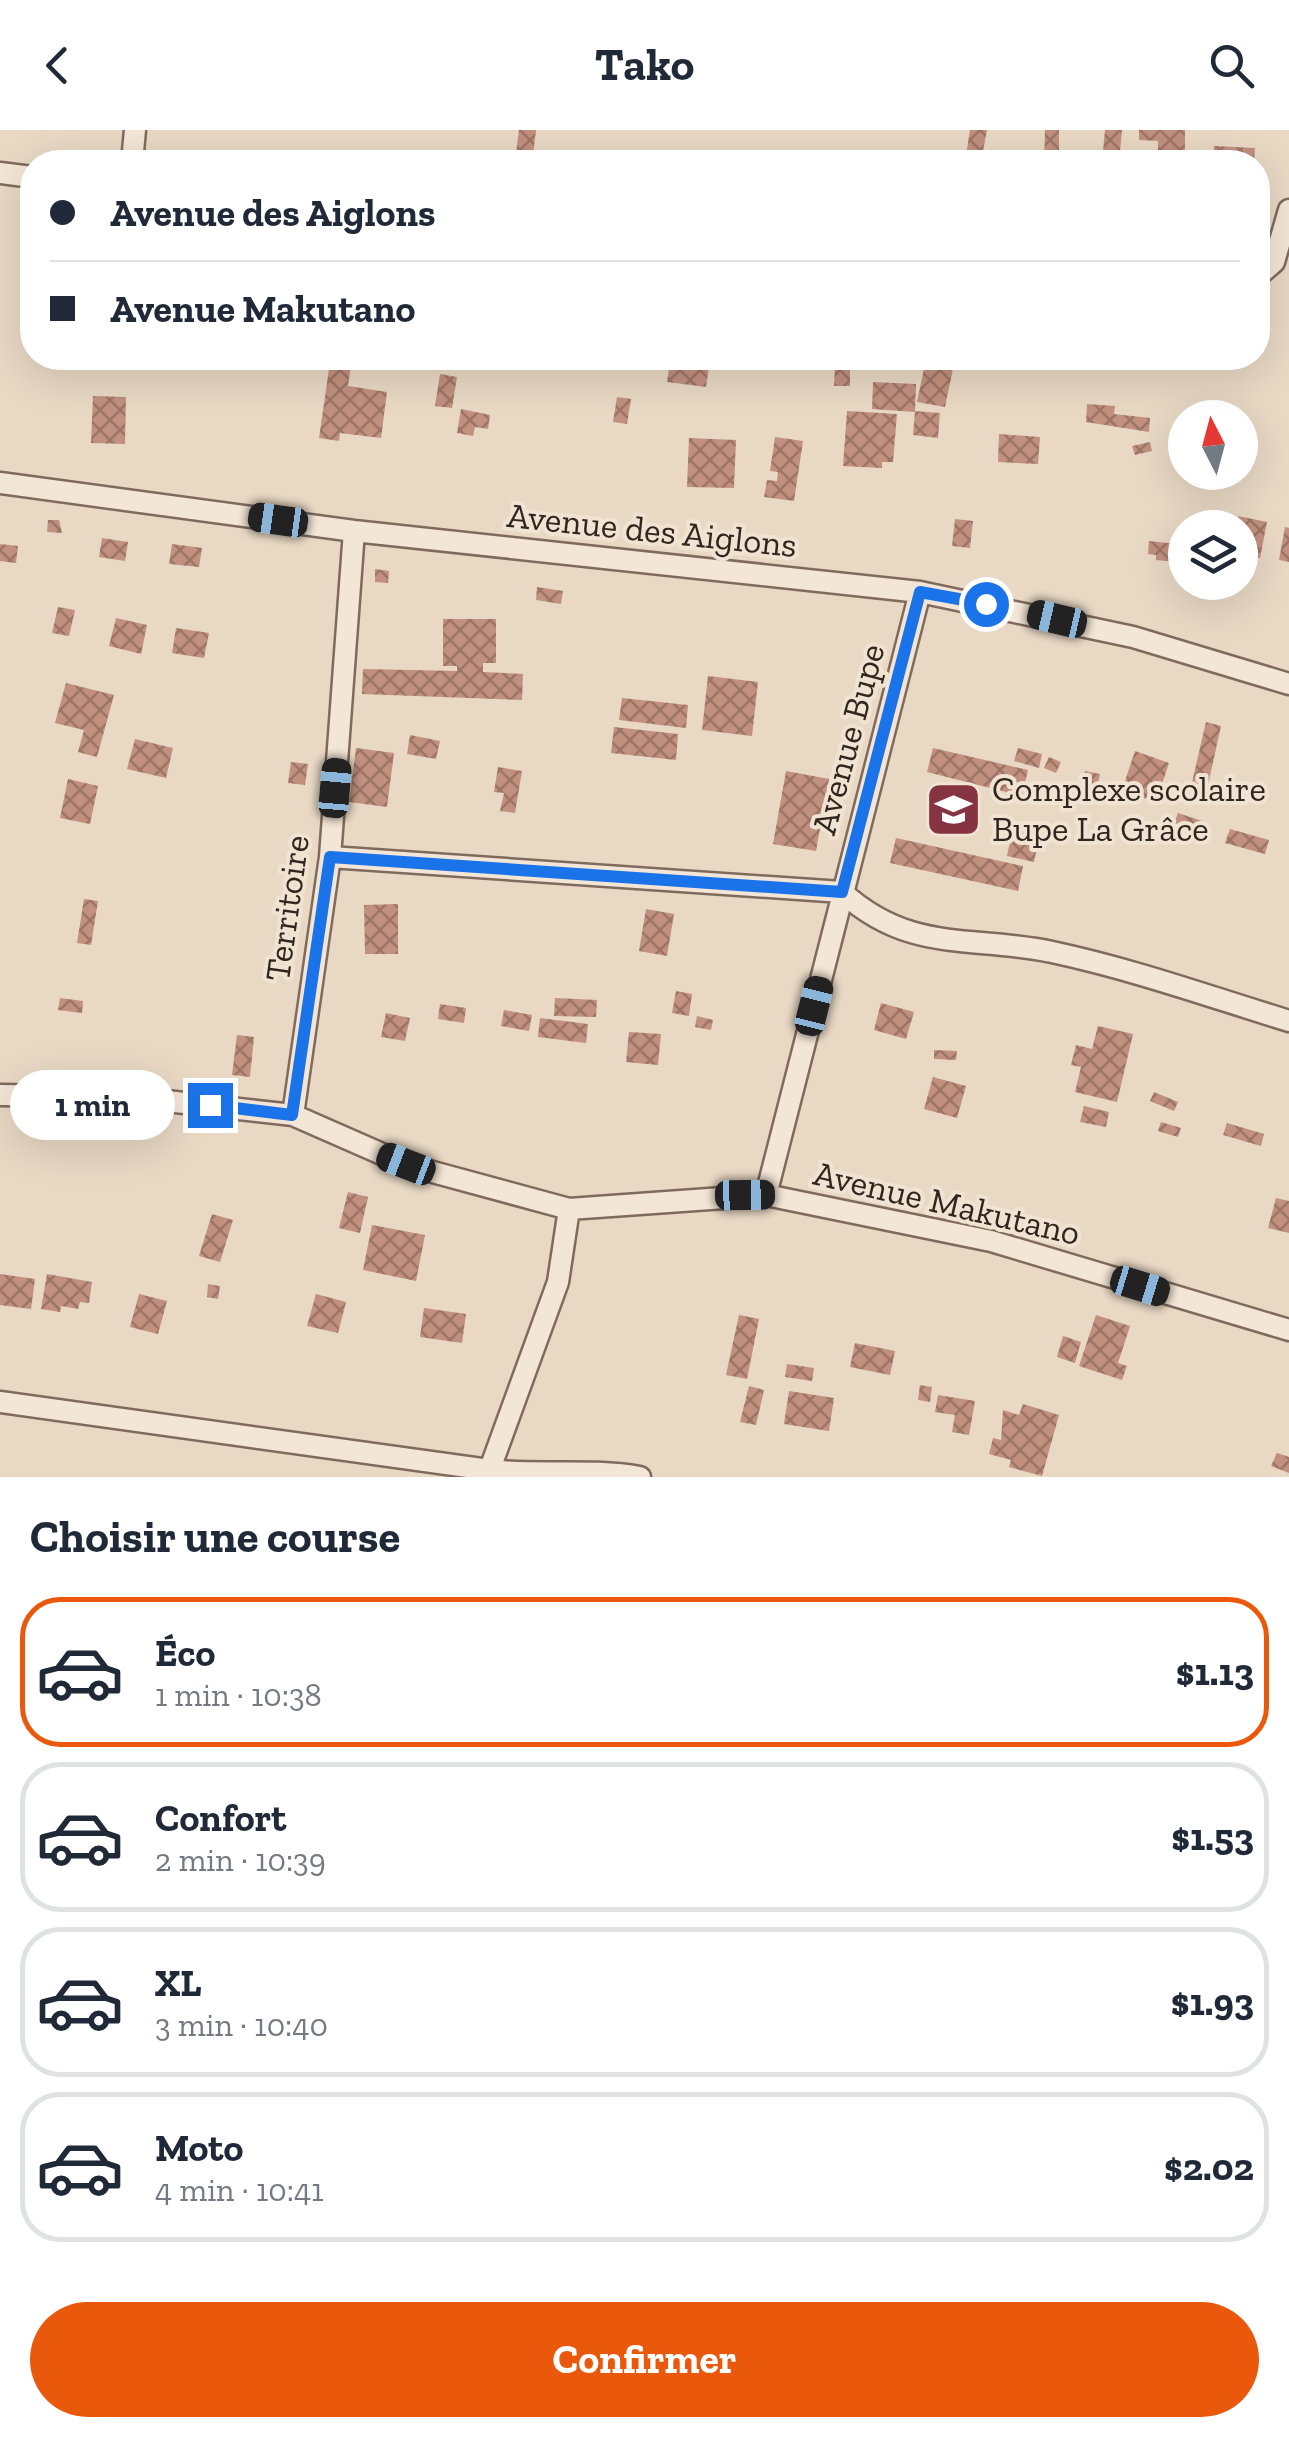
<!DOCTYPE html>
<html lang="fr">
<head>
<meta charset="utf-8">
<style>
  body { margin:0; font-family:"Zilla Slab",serif; background:#f2f2f3; color:#1f2937; height:100vh; display:flex; flex-direction:column; font-size:38px; white-space:nowrap }
  * { box-sizing:border-box; margin:0 }
  p { font-size:32px; color:#747a83 }
  .icon { flex:none; width:55px; height:55px; fill:none; stroke:currentColor; stroke-width:2; stroke-linecap:round; stroke-linejoin:round }
  .map { position:relative; height:1347px; overflow:hidden }
  .side { display:flex; flex-direction:column; background:#fff; flex:1 }
  .side>* { flex:none }
  .banner { position:absolute; left:20px; top:20px; width:1250px; height:220px; border-radius:40px; box-shadow:0 10px 40px #0002; display:grid; align-content:center; height:220px; padding:0 30px; background:#fff }
  .needle { width:65px; rotate:354deg }
  .buttons { position:absolute; left:1168px; top:270px; display:grid; gap:20px }
  .buttons a { display:grid; place-items:center; width:90px; height:90px; border-radius:50%; background:#fff; box-shadow:0 10px 40px #0002; font-size:50px }
  .end { position:absolute; width:45px; height:45px; margin:-22px; border:12px solid #1a73e8; background:#fff; box-shadow:0 0 0 5px #fff }
  .from { border-radius:50% }
  .bubble { position:absolute; height:70px; border-radius:35px; background:#fff; box-shadow:0 10px 40px #0002; font-size:32px; font-weight:700; line-height:70px; text-align:center }
  .car { position:absolute; width:30px; height:60px; margin:-30px -15px; border-radius:12px; box-shadow:0 0 8px 2px #0007; background:linear-gradient(#222 24%,#8ab4d8 0 40%,#222 0 76%,#8ab4d8 0 86%,#222 0) }
  .banner b { display:flex; align-items:center; gap:35px; height:95px; font-size:38px }
  .banner b+b { border-top:2px solid #e0e1e3 }
  .banner i { width:25px; height:25px; background:#1f2937 }
  ul { padding:0; list-style:none }
  li { display:flex; align-items:center; gap:30px; height:150px; margin:0 20px 15px; padding:0 10px; border:5px solid #e0e1e3; border-radius:40px }
  li div { flex:1 }
  li b { display:block; font-size:38px }
  li em { font-style:normal; font-weight:700 }
  li.selected { border-color:#ea580c }
  li>.icon { width:90px; height:90px; stroke-width:1.5 }
  h2 { padding:0 30px; font-size:45px; line-height:120px }
  .button { display:flex; gap:20px; margin-top:auto; padding:20px 30px }
  .button a { flex:1; height:115px; border-radius:60px; background:#ea580c; color:#fff; font-size:40px; font-weight:700; line-height:115px; text-align:center }
  header { display:flex; justify-content:space-between; align-items:center; height:130px; padding:0 30px; background:#fff; font-size:45px; font-weight:700 }
  .map>svg:first-child { display:block }
</style>
</head>
<body>
<header><svg class="icon" aria-label="back" viewBox="0 0 24 24"><path d="M15 5l-7 7 7 7"/></svg>Tako<svg class="icon" aria-label="search" viewBox="0 0 24 24"><circle cx="10" cy="10" r="6"/><path d="M15 15l6 6"/></svg></header>
<div class="map">
<svg width="1289" height="1347" viewBox="0 0 1289 1347">
  <defs>
    <pattern id="building-cross-hatch" width="8" height="8" patternUnits="userSpaceOnUse" patternTransform="scale(2.5)"><rect width="8" height="8" fill="#c1907e"/><path d="M0 0l8 8M0 8l8-8" fill="none" stroke="#9d7567"/></pattern>
  </defs>
  <rect width="100%" height="100%" fill="#e8d8c4"/>
  <path fill="url(#building-cross-hatch)" d="M 519,0 L 536,0 L 533,25 L 516,23 Z
    M 970,0 L 987,0 L 981,32 L 965,32 Z
    M 1045,0 L 1059,0 L 1059,32 L 1044,32 Z
    M 1105,0 L 1122,0 L 1119,32 L 1102,32 Z
    M 1139,0 L 1185,0 L 1185,25 L 1158,25 L 1158,11 L 1139,10 Z
    M 1214,16 L 1255,18 L 1254,32 L 1213,32 Z
    M 268,228 L 303,228 L 303,237 L 268,235 Z
    M 926,229 L 954,234 L 945,277 L 917,272 Z
    M 330,232 L 351,235 L 348,256 L 387,262 L 381,308 L 340,303 L 339,311 L 319,308 Z
    M 670,232 L 709,237 L 706,257 L 667,252 Z
    M 835,236 L 850,236 L 850,256 L 834,256 Z
    M 440,244 L 457,247 L 452,278 L 435,276 Z
    M 873,252 L 916,254 L 915,282 L 872,279 Z
    M 93,266 L 126,267 L 125,314 L 91,313 Z
    M 617,267 L 631,269 L 627,294 L 613,292 Z
    M 1087,274 L 1115,276 L 1114,284 L 1150,288 L 1149,302 L 1086,292 Z
    M 461,279 L 490,285 L 488,299 L 475,297 L 473,306 L 457,303 Z
    M 847,281 L 897,284 L 893,332 L 882,332 L 882,338 L 843,336 Z
    M 915,281 L 940,283 L 938,308 L 913,305 Z
    M 999,304 L 1040,307 L 1038,334 L 998,332 Z
    M 775,307 L 803,311 L 794,371 L 764,367 L 767,350 L 777,351 L 778,342 L 770,341 Z
    M 689,308 L 736,310 L 734,358 L 687,357 Z
    M 1150,312 L 1152,321 L 1135,325 L 1132,316 Z
    M 1238,386 L 1267,392 L 1260,428 L 1240,424 Z
    M 955,389 L 973,391 L 970,418 L 952,416 Z
    M 48,390 L 59,390 L 62,403 L 47,402 Z
    M 1285,397 L 1289,398 L 1289,432 L 1279,430 Z
    M 102,408 L 128,412 L 125,431 L 99,427 Z
    M 1149,411 L 1178,414 L 1176,432 L 1156,430 L 1156,425 L 1148,424 Z
    M 0,414 L 18,416 L 16,433 L 0,431 Z
    M 172,414 L 202,418 L 199,437 L 169,434 Z
    M 375,439 L 389,441 L 388,453 L 375,452 Z
    M 537,457 L 563,461 L 561,474 L 536,470 Z
    M 58,477 L 75,480 L 69,506 L 52,503 Z
    M 116,488 L 147,495 L 141,524 L 109,516 Z
    M 443,489 L 496,489 L 496,533 L 483,533 L 483,542 L 523,544 L 522,570 L 362,564 L 363,539 L 457,541 L 457,536 L 443,536 Z
    M 176,498 L 209,503 L 204,528 L 172,523 Z
    M 708,546 L 758,552 L 752,606 L 702,600 Z
    M 66,553 L 114,565 L 97,627 L 78,622 L 84,600 L 55,593 Z
    M 622,568 L 688,575 L 686,598 L 619,590 Z
    M 1206,592 L 1221,596 L 1206,664 L 1190,661 Z
    M 614,597 L 678,604 L 676,630 L 611,623 Z
    M 410,605 L 440,611 L 436,629 L 407,624 Z
    M 135,609 L 173,618 L 166,648 L 127,639 Z
    M 356,618 L 394,623 L 387,677 L 349,672 Z
    M 933,618 L 1028,640 L 1022,666 L 927,642 Z
    M 1018,618 L 1042,624 L 1039,638 L 1014,631 Z
    M 1135,621 L 1169,633 L 1160,660 L 1150,657 L 1146,669 L 1122,660 Z
    M 1049,627 L 1061,632 L 1056,643 L 1044,638 Z
    M 291,632 L 308,634 L 305,655 L 288,653 Z
    M 498,637 L 522,641 L 515,683 L 500,681 L 504,663 L 494,662 Z
    M 786,641 L 829,649 L 816,721 L 773,714 Z
    M 1085,641 L 1100,644 L 1098,655 L 1082,652 Z
    M 68,649 L 98,656 L 90,694 L 60,688 Z
    M 1178,683 L 1202,691 L 1199,701 L 1174,693 Z
    M 1014,693 L 1041,699 L 1034,732 L 1007,726 Z
    M 1230,699 L 1269,710 L 1265,724 L 1225,713 Z
    M 896,708 L 1023,736 L 1018,761 L 890,733 Z
    M 84,769 L 98,771 L 91,815 L 77,813 Z
    M 398,774 L 398,824 L 365,824 L 364,775 Z
    M 646,779 L 674,784 L 667,826 L 639,821 Z
    M 676,861 L 692,864 L 689,886 L 672,883 Z
    M 60,868 L 83,871 L 82,883 L 58,880 Z
    M 555,868 L 597,870 L 596,887 L 554,886 Z
    M 881,873 L 914,882 L 906,909 L 874,900 Z
    M 440,874 L 466,878 L 464,893 L 438,889 Z
    M 504,880 L 532,885 L 529,901 L 501,896 Z
    M 386,883 L 410,888 L 405,911 L 381,907 Z
    M 697,886 L 713,890 L 711,900 L 695,897 Z
    M 540,888 L 588,894 L 586,913 L 538,907 Z
    M 1098,896 L 1133,904 L 1117,972 L 1075,962 L 1081,937 L 1071,935 L 1076,915 L 1092,919 Z
    M 629,902 L 661,904 L 658,935 L 626,932 Z
    M 237,905 L 254,907 L 250,947 L 232,945 Z
    M 934,920 L 957,921 L 956,930 L 934,929 Z
    M 933,947 L 966,956 L 957,988 L 924,979 Z
    M 1154,962 L 1178,972 L 1174,981 L 1150,971 Z
    M 1084,976 L 1109,982 L 1106,997 L 1080,992 Z
    M 1161,992 L 1181,998 L 1178,1007 L 1158,1001 Z
    M 1227,993 L 1264,1004 L 1261,1016 L 1223,1005 Z
    M 348,1062 L 368,1067 L 360,1103 L 339,1098 Z
    M 1276,1068 L 1289,1071 L 1289,1103 L 1268,1098 Z
    M 212,1084 L 233,1090 L 220,1132 L 199,1126 Z
    M 372,1095 L 425,1105 L 416,1151 L 363,1140 Z
    M 0,1144 L 35,1149 L 31,1179 L 0,1175 Z
    M 47,1144 L 92,1152 L 89,1173 L 80,1172 L 78,1179 L 61,1176 L 60,1182 L 41,1179 Z
    M 208,1154 L 220,1156 L 218,1169 L 207,1167 Z
    M 139,1164 L 167,1171 L 158,1204 L 130,1197 Z
    M 316,1164 L 346,1172 L 338,1203 L 307,1196 Z
    M 424,1178 L 466,1184 L 462,1213 L 420,1207 Z
    M 739,1185 L 759,1189 L 747,1249 L 726,1245 Z
    M 1096,1185 L 1130,1196 L 1118,1233 L 1127,1236 L 1122,1250 L 1079,1236 Z
    M 1063,1206 L 1081,1212 L 1075,1233 L 1057,1227 Z
    M 855,1213 L 895,1221 L 890,1245 L 850,1237 Z
    M 787,1234 L 814,1238 L 812,1251 L 785,1247 Z
    M 920,1255 L 932,1257 L 930,1272 L 918,1270 Z
    M 749,1256 L 764,1260 L 756,1295 L 740,1292 Z
    M 789,1261 L 834,1268 L 829,1301 L 784,1294 Z
    M 938,1265 L 975,1271 L 969,1305 L 952,1302 L 955,1285 L 935,1282 Z
    M 1023,1274 L 1059,1285 L 1042,1346 L 1009,1337 L 1011,1330 L 989,1324 L 993,1308 L 1001,1310 L 1003,1280 L 1019,1285 Z
    M 1277,1323 L 1289,1327 L 1289,1343 L 1271,1336 Z"/>
  <g fill="none" stroke-linecap="round" stroke-linejoin="round">
    <defs>
      <path id="street" d="M 132,32 L 135,0
        M 0,43 L 32,47
        M 1258,146 L 1274,132 L 1289,80
        M 0,353 L 354,401 L 920,462 L 1133,507 L 1289,554
        M 330,727 L 842,762 C 910,824 972,805 1052,822 C 1132,839 1211,867 1289,891
        M 0,965 L 130,967 L 293,985 L 407,1035 L 569,1079 L 766,1065 L 991,1111 L 1289,1200
        M 293,985 L 330,727 L 354,401
        M 766,1065 L 920,462
        M 0,1272 L 489,1340 C 540,1346 589,1338 640,1347
        M 487,1347 L 558,1152 L 569,1079"/>
    </defs>
    <use href="#street" stroke="#806a5d" stroke-width="25"/>
    <use href="#street" stroke="#f4e6d6" stroke-width="20"/>
  </g>
  <g fill="none" stroke-linecap="round" stroke-linejoin="round">
    <path stroke="#1a73e8" stroke-width="12" d="M 210,975 L 292,985 L 330,727 L 842,762 L 920,462 L 986,474"/>
  </g>
  <defs>
    <symbol id="school-square" viewBox="-11 -11 22 22"><rect x="-9" y="-9" width="18" height="18" rx="4" fill="#873442" stroke="#f0e3d2"/><path d="M0-5L7-2L0 1L-7-2ZM-4 1L0 2.5L4 1V4Q0 6-4 4Z" fill="#fff"/></symbol>
  </defs>
  <g fill-rule="evenodd">
    <use href="#school-square" x="922" y="648" width="63" height="63"/>
  </g>
  <g text-anchor="middle" stroke-width="8" stroke-linejoin="round" paint-order="stroke">
    <g font-size="35" fill="#32251f" stroke="#f0e3d2">
      <text transform="translate(652 400) rotate(6)" y="12">Avenue des Aiglons</text>
      <text transform="translate(848 609) rotate(-75)" y="12">Avenue Bupe</text>
      <text transform="translate(287 778) rotate(-82)" y="12">Territoire</text>
      <text transform="translate(947 1073) rotate(13)" y="12">Avenue Makutano</text>
    </g>
    <g font-size="35" fill="#32251f" stroke="#f0e3d2" text-anchor="start">
      <text x="992" y="671">Complexe scolaire<tspan x="992" dy="40">Bupe La Grâce</tspan></text>
    </g>
  </g>
</svg>
<div class="buttons">
<a><svg class="needle" viewBox="-14 -14 28 28"><path d="M0-13l5 13h-10z" fill="#e53935"/><path d="M0 13l5-13h-10z" fill="#747a83"/></svg></a>
<a><svg class="icon" aria-label="layers" viewBox="0 0 24 24"><path d="M12 4l9 5-9 5-9-5zM3 14l9 5 9-5"/></svg></a>
</div>
<i class="end from" style="left:986px;top:474px"></i>
<i class="end" style="left:210px;top:975px"></i>
<div class="bubble" style="left:10px;top:940px;width:165px">1 min</div>
<i class="car" style="left:278px;top:390px;rotate:278deg"></i>
<i class="car" style="left:1057px;top:489px;rotate:283deg"></i>
<i class="car" style="left:335px;top:658px;rotate:5deg"></i>
<i class="car" style="left:814px;top:876px;rotate:14deg"></i>
<i class="car" style="left:406px;top:1034px;rotate:291deg"></i>
<i class="car" style="left:745px;top:1065px;rotate:89deg"></i>
<i class="car" style="left:1140px;top:1156px;rotate:107deg"></i>
<div class="banner">
<b><i class="from"></i>Avenue des Aiglons</b>
<b><i></i>Avenue Makutano</b>
</div>
</div>
<section class="side">
<h2>Choisir une course</h2>
<ul>
<li class="selected"><svg class="icon" aria-label="car" viewBox="0 0 24 24"><path d="M5 17H2v-5l4-1 3-4h7l3 4 3 1v5h-3M9 17h6M6 11h13"/><circle cx="7" cy="17" r="2"/><circle cx="17" cy="17" r="2"/></svg><div><b>Éco</b><p>1 min · 10:38</p></div><em>$1.13</em></li>
<li><svg class="icon" aria-label="car" viewBox="0 0 24 24"><path d="M5 17H2v-5l4-1 3-4h7l3 4 3 1v5h-3M9 17h6M6 11h13"/><circle cx="7" cy="17" r="2"/><circle cx="17" cy="17" r="2"/></svg><div><b>Confort</b><p>2 min · 10:39</p></div><em>$1.53</em></li>
<li><svg class="icon" aria-label="car" viewBox="0 0 24 24"><path d="M5 17H2v-5l4-1 3-4h7l3 4 3 1v5h-3M9 17h6M6 11h13"/><circle cx="7" cy="17" r="2"/><circle cx="17" cy="17" r="2"/></svg><div><b>XL</b><p>3 min · 10:40</p></div><em>$1.93</em></li>
<li><svg class="icon" aria-label="car" viewBox="0 0 24 24"><path d="M5 17H2v-5l4-1 3-4h7l3 4 3 1v5h-3M9 17h6M6 11h13"/><circle cx="7" cy="17" r="2"/><circle cx="17" cy="17" r="2"/></svg><div><b>Moto</b><p>4 min · 10:41</p></div><em>$2.02</em></li>
</ul>
<div class="button"><a>Confirmer</a></div>
</section>
</body>
</html>
